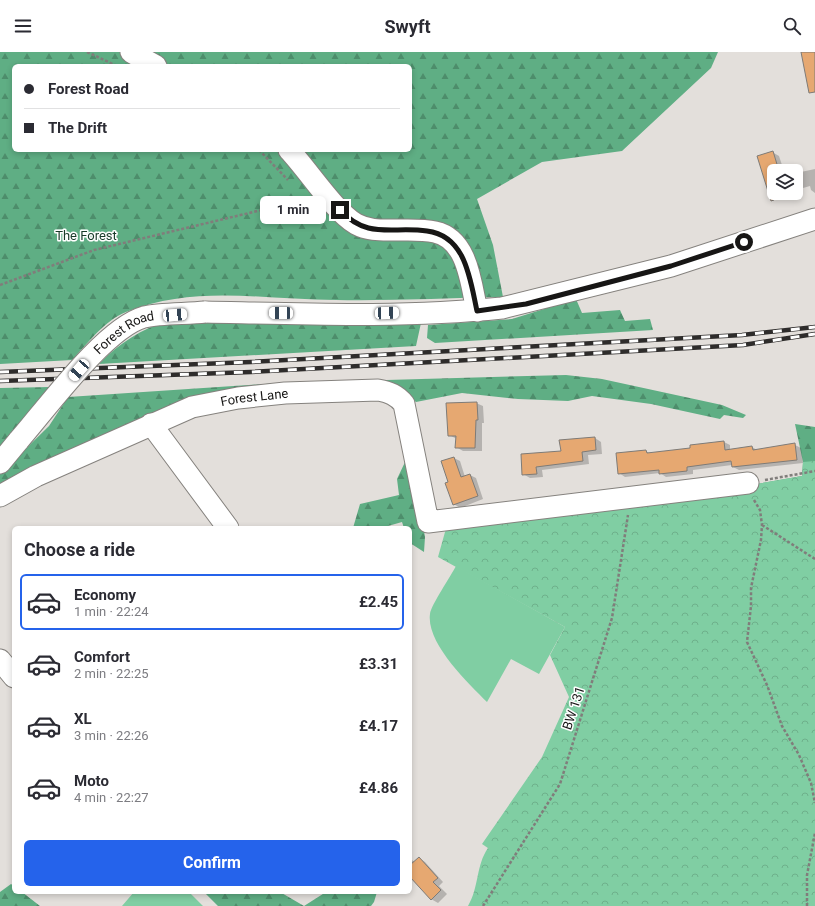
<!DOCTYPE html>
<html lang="en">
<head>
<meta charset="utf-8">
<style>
  body { margin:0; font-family:Roboto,sans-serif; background:#f2f2f3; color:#2b2b33; height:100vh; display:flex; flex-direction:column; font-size:15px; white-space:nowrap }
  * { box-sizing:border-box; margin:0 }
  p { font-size:13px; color:#7c7c81 }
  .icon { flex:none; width:22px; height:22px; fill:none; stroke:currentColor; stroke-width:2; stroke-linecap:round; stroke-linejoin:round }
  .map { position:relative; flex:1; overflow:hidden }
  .panel { position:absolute; left:12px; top:474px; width:400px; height:368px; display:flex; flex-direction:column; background:#fff; border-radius:6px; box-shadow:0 2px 6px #0003 }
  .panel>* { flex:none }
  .top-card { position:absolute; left:12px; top:12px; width:400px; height:88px; border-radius:6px; box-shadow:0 2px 6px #0003; display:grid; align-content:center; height:88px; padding:0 12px; background:#fff }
  .buttons { position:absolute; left:767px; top:112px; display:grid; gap:8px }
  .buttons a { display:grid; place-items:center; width:36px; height:36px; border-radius:6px; background:#fff; box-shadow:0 2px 6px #0003; font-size:20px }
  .end { position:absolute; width:18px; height:18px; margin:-9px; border:5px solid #171615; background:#fff; box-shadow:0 0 0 2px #fff }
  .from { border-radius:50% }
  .bubble { position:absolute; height:28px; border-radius:6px; background:#fff; box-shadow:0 2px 6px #0003; font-size:13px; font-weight:700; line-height:28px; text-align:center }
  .car { position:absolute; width:12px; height:24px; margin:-12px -6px; border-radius:5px; box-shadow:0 0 3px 1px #0007; background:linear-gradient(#fff 24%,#345 0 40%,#fff 0 76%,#345 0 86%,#fff 0) }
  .top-card b { display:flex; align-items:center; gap:14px; height:38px; font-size:15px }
  .top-card b+b { border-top:1px solid #e1e1e2 }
  .top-card i { width:10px; height:10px; background:#2b2b33 }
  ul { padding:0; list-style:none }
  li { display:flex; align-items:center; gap:12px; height:56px; margin:0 8px 6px; padding:0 4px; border:2px solid transparent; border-radius:6px }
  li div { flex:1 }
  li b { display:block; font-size:15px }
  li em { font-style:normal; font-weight:700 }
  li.on { border-color:#2563eb }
  li>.icon { width:36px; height:36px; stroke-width:1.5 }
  h2 { padding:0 12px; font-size:18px; line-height:48px }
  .action { display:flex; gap:8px; margin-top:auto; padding:8px 12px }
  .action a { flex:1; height:46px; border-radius:6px; background:#2563eb; color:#fff; font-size:16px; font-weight:700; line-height:46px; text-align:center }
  header { display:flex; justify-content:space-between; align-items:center; height:52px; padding:0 12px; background:#fff; font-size:18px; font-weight:700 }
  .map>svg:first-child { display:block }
</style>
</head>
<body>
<header><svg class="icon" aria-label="menu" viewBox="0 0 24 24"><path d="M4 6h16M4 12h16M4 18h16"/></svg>Swyft<svg class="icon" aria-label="search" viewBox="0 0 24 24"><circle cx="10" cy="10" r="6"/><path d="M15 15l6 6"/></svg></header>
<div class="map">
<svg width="815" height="854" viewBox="0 0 815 854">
  <defs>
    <pattern id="forest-firs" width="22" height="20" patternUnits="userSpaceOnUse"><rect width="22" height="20" fill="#5fae84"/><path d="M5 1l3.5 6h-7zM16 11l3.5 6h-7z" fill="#4d8d6b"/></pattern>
    <pattern id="park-crowns" width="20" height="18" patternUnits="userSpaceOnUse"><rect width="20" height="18" fill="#80cea3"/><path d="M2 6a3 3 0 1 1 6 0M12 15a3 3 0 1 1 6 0" fill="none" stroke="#6eb08b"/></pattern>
  </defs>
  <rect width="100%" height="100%" fill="#e3dfdb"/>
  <path fill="#80cea3" d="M 456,514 L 565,575 L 539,622 L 511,607 L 487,650 C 468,631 426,591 430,562 C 431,553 451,524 456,514 Z
    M 134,840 L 189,840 L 203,854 L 122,854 Z"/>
  <path fill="url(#forest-firs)" fill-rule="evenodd" d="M 0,0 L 718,0 L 711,16 L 622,99 L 542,110 L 477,147 L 493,193 L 503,245 C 447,246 391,249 336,248 C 264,248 196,232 126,260 C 105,268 87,292 72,308 L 0,312 ZM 14,14 L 410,14 L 410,98 L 14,98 Z
    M 576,247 L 582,261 L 620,258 L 625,269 L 650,267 L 653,278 L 435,291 L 427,286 L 428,273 L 512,267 Z
    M 169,268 L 421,271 L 416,294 L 99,312 C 119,291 142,277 169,268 Z
    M 566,323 L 602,327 L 722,353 L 746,363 L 743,366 L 724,363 L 720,367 L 651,352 L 592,344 L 568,349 L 518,347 L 462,341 L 416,350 L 402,338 L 204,347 L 0,436 L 0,422 L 49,374 L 68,345 L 280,331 Z
    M 50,335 L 0,395 L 0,336 Z
    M 795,372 L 815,375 L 815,494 L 757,432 L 802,424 L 803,410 Z
    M 412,405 L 425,485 L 424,500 L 410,491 L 410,476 L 404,476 L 402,470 L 388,474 L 388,476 L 353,476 L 360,452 L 399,443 L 397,427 L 406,408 Z
    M 11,832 L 14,834 L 14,840 L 22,840 L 40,854 L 0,854 L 0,840 Z
    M 204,840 L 280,840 L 304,854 L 326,840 L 377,840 L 374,850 L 371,854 L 218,854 Z"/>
  <path fill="url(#park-crowns)" d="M 815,409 L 815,854 L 468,854 C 479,836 476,813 488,796 L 482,792 L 542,705 L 569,645 L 550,603 L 565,575 L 438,505 L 445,480 L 455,461 L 659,451 L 750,441 L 753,440 L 757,432 L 802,424 L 803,410 Z"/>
  <path fill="#0003" d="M 772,100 L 779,104 L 784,119 L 774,119 L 774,141 L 785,141 L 776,144 L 769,140 Z
    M 815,117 L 815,141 L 811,138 L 810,134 L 796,138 L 796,121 Z
    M 476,351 L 483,354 L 484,371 L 482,371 L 482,399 L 463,399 L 456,395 L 457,387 L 449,383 Z
    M 595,386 L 601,390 L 602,402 L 588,403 L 589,412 L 542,418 L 543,425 L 530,426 L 523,422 L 562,400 Z
    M 724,390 L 730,393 L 730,398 L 752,395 L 757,398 L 795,393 L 801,396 L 803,411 L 739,418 L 733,415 L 732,413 L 693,418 L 693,422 L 666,425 L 660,421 L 625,425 L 619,421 L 646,399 L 650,402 L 691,397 Z
    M 454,406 L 460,409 L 465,425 L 470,423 L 476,426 L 483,447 L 460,456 L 454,452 L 449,431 Z
    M 419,806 L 425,810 L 443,830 L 439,834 L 447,842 L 438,851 L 431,847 L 410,823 L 410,807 L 415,810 Z"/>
  <path fill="#e6a871" stroke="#7e7b77" d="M 801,0 L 815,0 L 815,40 L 809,41 Z
    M 773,99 L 779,119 L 774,119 L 774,148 L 771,149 L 757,104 Z
    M 477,350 L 478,368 L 476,368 L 475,396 L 455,396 L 456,384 L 448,384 L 446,351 Z
    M 595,385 L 596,398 L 582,400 L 583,409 L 536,415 L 537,422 L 522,423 L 521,402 L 561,399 L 559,388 Z
    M 724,389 L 725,398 L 752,394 L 753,398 L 795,391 L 797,408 L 732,415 L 731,409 L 687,415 L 687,419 L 659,422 L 659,418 L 618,422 L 616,401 L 646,398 L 647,401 L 690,396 L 690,393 Z
    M 454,405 L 461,425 L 470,422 L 478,444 L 453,453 L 445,431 L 448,430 L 441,409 Z
    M 419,805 L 438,826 L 433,830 L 441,838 L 431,848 L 410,825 L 410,813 Z"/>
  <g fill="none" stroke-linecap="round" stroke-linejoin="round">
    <defs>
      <g id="minor">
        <path d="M 131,0 L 156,14"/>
        <path d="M 289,98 C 308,118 334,159 356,172 C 369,179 382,178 395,178 C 408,178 422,177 435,180 C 468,187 471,232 477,259"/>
        <path d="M 205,260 C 304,262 404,266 502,256 L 671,214 L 815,167"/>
        <path d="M 151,372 L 228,476"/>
        <path d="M 0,411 L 19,388"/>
        <path id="s1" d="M 0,444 L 36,424 L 192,355 L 238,346 L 285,341 L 378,338 C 389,340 397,343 404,352 L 428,470 L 748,431"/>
        <path d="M 0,608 L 14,625"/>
      </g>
    </defs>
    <use href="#minor" stroke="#85827e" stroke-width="23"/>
    <path stroke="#807d7b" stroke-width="2.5" stroke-dasharray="3 2" stroke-linecap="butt" d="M 87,0 L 117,14
      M 259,98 L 288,128
      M 0,233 L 94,198 L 270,156 L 320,163
      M 765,428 L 815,419
      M 754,448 L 760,458 L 762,473 L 761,488 L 751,536 L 751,554 L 747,590 L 767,633 L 782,674 L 799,703 L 811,731 L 815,751
      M 762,473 L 815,507
      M 483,854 L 560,732 L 612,566 L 628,463
      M 807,854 L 807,823 L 815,781"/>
    <use href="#minor" stroke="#fff" stroke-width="21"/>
    <defs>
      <path id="rail" d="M 0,320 L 251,310 L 742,283 L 815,275
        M 0,329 L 251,320 L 743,293 L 815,282"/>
    </defs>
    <use href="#rail" stroke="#2e2c2b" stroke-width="4.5"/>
    <use href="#rail" stroke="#fff" stroke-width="3" stroke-dasharray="9" stroke-linecap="butt"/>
    <defs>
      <g id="minor-bridge">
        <path id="s2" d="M 19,388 C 47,356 105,276 144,265 C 160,261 187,262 205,260"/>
      </g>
    </defs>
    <use href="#minor-bridge" stroke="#85827e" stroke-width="23" stroke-linecap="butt"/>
    <use href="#minor-bridge" stroke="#fff" stroke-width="21"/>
  </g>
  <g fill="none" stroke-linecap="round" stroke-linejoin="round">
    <path stroke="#171615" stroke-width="5" d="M 340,158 C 368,188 392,174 427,179 C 466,184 470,227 477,259 L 526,252 L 671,214 L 744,190"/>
  </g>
  <g text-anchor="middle" stroke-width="3" stroke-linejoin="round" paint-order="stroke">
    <g font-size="13" fill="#183b29" stroke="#fff">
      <text x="86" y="188">The Forest</text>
    </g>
    <g font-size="13" fill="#171615" stroke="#fff">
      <text dy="5" stroke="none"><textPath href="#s2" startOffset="152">Forest Road</textPath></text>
      <text dy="5" stroke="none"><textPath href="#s1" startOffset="275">Forest Lane</textPath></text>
      <text transform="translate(573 656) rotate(-72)" y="5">BW 131</text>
    </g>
  </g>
</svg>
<div class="buttons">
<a><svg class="icon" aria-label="layers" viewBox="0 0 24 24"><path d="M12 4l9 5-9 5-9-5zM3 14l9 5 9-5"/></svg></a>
</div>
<i class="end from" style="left:744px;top:190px"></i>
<i class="end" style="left:340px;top:158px"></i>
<div class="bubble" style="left:260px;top:144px;width:66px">1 min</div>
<i class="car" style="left:281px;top:261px;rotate:271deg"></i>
<i class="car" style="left:387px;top:261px;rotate:88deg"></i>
<i class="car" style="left:175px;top:263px;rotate:85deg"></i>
<i class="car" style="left:79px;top:318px;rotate:221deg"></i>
<div class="top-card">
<b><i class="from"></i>Forest Road</b>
<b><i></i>The Drift</b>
</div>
<section class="panel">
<h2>Choose a ride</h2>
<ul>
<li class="on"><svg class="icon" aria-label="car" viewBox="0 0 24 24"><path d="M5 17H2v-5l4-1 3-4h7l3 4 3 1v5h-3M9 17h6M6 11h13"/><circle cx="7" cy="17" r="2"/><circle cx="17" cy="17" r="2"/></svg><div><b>Economy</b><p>1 min · 22:24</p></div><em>£2.45</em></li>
<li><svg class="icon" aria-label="car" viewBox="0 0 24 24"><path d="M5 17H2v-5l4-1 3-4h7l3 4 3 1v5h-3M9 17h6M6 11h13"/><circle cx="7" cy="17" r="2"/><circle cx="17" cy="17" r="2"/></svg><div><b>Comfort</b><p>2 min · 22:25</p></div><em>£3.31</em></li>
<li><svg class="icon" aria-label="car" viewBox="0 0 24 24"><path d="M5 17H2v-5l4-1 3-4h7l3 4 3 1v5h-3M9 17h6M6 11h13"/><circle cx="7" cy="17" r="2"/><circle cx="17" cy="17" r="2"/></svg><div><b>XL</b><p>3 min · 22:26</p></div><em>£4.17</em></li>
<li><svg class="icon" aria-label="car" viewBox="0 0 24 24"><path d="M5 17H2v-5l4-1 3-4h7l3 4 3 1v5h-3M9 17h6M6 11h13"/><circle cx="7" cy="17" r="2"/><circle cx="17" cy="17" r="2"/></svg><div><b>Moto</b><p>4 min · 22:27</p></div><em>£4.86</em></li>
</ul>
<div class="action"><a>Confirm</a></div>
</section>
</div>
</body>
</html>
